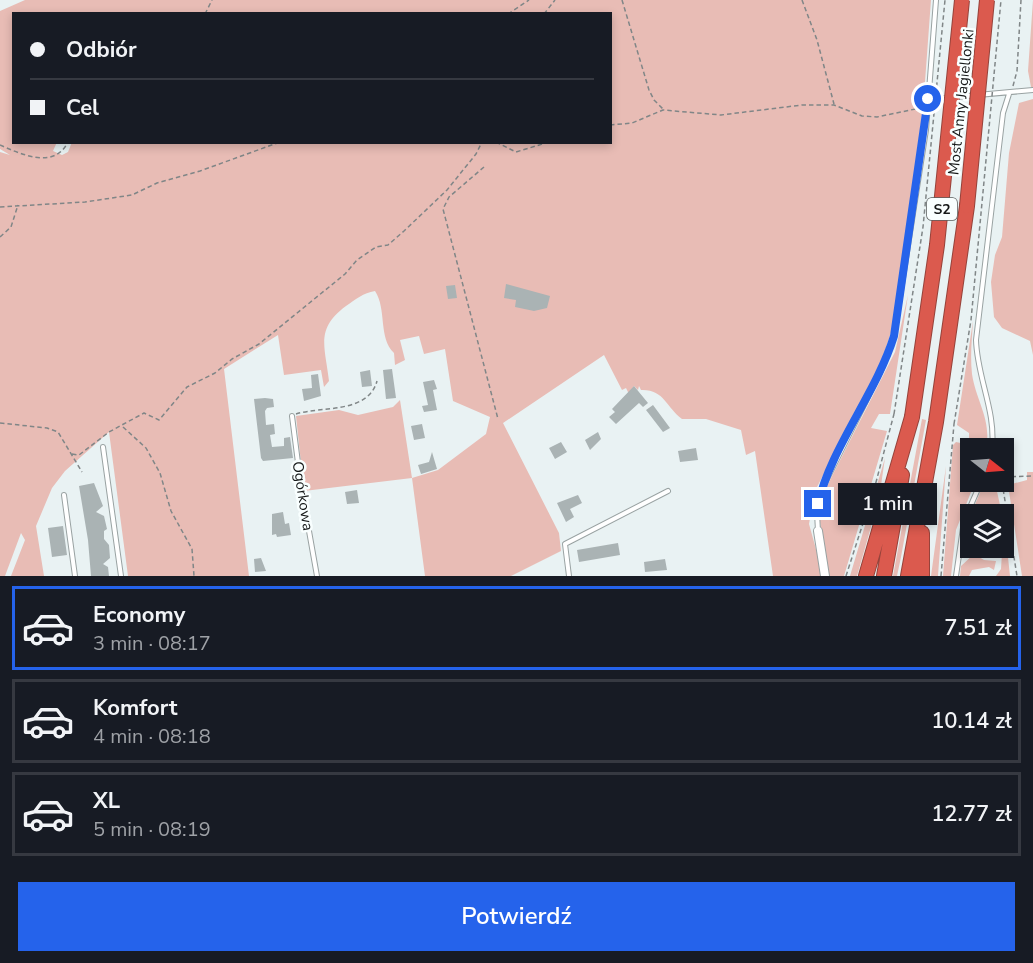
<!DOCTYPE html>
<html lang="pl">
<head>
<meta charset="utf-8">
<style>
  body { margin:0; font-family:"Nunito Sans",sans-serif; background:#242831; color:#f1f3f6; height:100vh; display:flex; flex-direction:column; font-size:22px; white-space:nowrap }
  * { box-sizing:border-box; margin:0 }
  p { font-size:20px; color:#9ea1a6 }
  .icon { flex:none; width:33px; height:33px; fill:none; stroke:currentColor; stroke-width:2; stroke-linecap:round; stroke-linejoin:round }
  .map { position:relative; height:576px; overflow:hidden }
  .sheet { display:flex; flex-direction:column; background:#171b24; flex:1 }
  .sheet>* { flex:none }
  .hud { position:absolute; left:12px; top:12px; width:600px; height:132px; border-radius:0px; box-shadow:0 3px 9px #0003; display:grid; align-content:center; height:132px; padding:0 18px; background:#171b24 }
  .needle { width:39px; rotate:107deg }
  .controls { position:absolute; left:960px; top:438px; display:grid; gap:12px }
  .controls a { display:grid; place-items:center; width:54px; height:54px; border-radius:0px; background:#171b24; box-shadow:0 3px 9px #0003; font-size:30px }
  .end { position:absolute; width:27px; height:27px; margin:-14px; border:8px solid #2563eb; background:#fff; box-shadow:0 0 0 3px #fff }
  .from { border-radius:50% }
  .bubble { position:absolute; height:42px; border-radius:0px; background:#171b24; box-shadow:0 3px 9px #0003; font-size:20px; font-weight:600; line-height:42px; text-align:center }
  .hud b { display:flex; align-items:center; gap:21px; height:57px; font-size:22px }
  .hud b+b { border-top:2px solid #363941 }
  .hud i { width:15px; height:15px; background:#f1f3f6 }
  ul { padding:10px 0 0; list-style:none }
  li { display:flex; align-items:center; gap:18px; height:84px; margin:0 12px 9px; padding:0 6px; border:3px solid #363941; border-radius:0px }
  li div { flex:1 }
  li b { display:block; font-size:22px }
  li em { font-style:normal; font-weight:600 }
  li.current { border-color:#2563eb }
  li>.icon { width:54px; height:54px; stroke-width:1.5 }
  .primary-button { display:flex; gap:12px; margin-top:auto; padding:12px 18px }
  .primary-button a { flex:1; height:69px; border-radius:0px; background:#2563eb; color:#fff; font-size:24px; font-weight:600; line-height:69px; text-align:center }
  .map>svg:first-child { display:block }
</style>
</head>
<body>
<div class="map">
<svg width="1033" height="576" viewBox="0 0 1033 576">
  <rect width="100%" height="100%" fill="#e9f2f3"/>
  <path fill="#e8bcb5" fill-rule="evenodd" d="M 25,0 L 931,0 L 923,109 L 893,326 L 882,360 L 815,491 L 809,524 L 819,560 L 821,576 L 773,576 L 755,451 L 746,455 L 741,430 L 706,419 L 682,419 C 666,407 664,389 641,390 L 639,386 L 638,390 L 634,386 L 629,394 L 626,388 L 622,390 L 604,355 L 503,423 L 559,533 L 561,551 L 511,576 L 425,576 L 412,478 L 304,491 L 296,416 L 339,410 L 358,415 L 393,407 L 400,400 L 412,478 L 438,470 L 486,434 L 490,417 L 453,401 L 445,349 L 424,354 L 419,336 L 400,340 L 405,360 L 395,365 L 394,353 C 378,338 387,309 375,291 C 363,293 356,299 346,306 C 315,329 325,346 329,381 L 324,387 L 321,370 L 284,375 L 278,335 L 224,369 L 249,576 L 128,576 L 109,432 L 65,471 L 52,488 L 36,526 L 44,576 L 11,576 L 25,540 L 21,533 L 5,576 L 0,576 L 0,152 L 10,155 L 0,149 L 0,11 ZM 14,14 L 610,14 L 610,142 L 72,142 L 68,152 L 62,155 L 53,151 L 57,142 L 14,142 Z
    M 1033,0 L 1033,87 L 1031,87 L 1028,71 Z
    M 1033,99 L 1033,355 L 1030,341 L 1002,328 L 994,317 L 991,282 L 995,255 L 1002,237 L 1009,153 L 1019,103 Z
    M 908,295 L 890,414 L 879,414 L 871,428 L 887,431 L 844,576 L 829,576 L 819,516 L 826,488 L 895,352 Z
    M 973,321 C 972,338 970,356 972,374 C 976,401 992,420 986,448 L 970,448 L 970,482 L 975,482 L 956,530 L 951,576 L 943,576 L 953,445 L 956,442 L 969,445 L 969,433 L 957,425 Z
    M 922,419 L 926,420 L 901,557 L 897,576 L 893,576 Z
    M 885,458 L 879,499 L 857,576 L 850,576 Z
    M 946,466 L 938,576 L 931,576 Z
    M 1027,472 L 1033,472 L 1033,576 L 1022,576 L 1008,485 L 1027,480 Z
    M 984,483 L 996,487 L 1002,514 L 971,514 Z
    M 1004,520 L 1010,576 L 996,576 L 1001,569 Z
    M 974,554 L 984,560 L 996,561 L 994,570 L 989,567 L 972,570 L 969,576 L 960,576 L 961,566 Z"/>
  <path fill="#aab3b4" d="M 506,284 L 550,296 L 547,308 L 534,311 L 515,307 L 516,300 L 504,298 Z
    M 455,285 L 457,298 L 448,299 L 446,286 Z
    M 392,369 L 396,398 L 386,399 L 383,370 Z
    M 370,370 L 372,386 L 362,387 L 360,372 Z
    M 318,374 L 321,396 L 304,401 L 302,389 L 312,388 L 311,375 Z
    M 434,380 L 437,389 L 433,390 L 437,410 L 424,412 L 422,406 L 428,405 L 423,382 Z
    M 634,386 L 648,403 L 643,407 L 639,403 L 616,424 L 609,417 L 615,412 L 612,409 Z
    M 265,398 L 273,399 L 274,407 L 267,408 L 265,411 L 266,425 L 274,424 L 275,434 L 270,435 L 272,447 L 284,446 L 284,438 L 290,437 L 293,458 L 263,461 L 261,458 L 254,399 Z
    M 653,405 L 670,428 L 663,432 L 646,410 Z
    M 422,424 L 425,438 L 414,440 L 411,426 Z
    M 598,432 L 601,439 L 590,450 L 585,440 Z
    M 561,442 L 567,452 L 555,459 L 549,448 Z
    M 696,448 L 698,460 L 680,462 L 678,451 Z
    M 432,452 L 437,469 L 421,474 L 418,465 L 429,462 Z
    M 94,483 L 103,506 L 96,512 L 104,516 L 107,529 L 104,531 L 104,539 L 109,545 L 110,558 L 103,564 L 108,567 L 109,576 L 91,576 L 88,540 L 79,486 Z
    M 357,490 L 359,503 L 347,504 L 345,492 Z
    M 578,495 L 582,503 L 570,509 L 574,517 L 566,522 L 557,503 Z
    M 283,512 L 285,524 L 289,523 L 291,535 L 277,537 L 276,534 L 272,535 L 272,514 Z
    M 63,526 L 67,555 L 52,557 L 48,528 Z
    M 618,543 L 620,555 L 579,562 L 577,550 Z
    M 261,558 L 266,571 L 255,572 L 254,559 Z
    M 665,559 L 667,570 L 645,572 L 644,562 Z"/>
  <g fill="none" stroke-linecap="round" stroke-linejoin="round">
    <defs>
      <path id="lane" d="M 956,97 L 1033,90
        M 928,99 L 949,98
        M 292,416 L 301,486 L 317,576
        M 103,447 L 121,576
        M 992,448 C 996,411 977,377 976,340 L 1003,113 L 1009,94
        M 64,495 L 75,576
        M 818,531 L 817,513 L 820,493 L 881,371 L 894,336 L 926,130 L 936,0
        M 569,576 L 565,544 L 668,491
        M 956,576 L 964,521 L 981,482"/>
      <path id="street" d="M 818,531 L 825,576"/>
      <path id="highway" d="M 866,576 L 912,417
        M 884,576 L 902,475
        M 908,576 L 936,422 L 967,206
        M 922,576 L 922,533"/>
    </defs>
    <use href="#lane" stroke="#99a2a2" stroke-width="6"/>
    <use href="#street" stroke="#99a2a2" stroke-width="10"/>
    <use href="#highway" stroke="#96433b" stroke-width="16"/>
    <path stroke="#808687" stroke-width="1.5" stroke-dasharray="4.5 3" stroke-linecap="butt" d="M 622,0 L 649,90 L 654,100 L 664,110
      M 802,0 L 817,40 L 834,104
      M 205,14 L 212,0
      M 508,14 L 529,0
      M 544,14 L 555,0
      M 1013,86 L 1017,71 L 1021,0
      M 610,125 L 632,123 L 663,110 L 721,115 L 802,105 L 834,105 L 862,116 L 877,117 L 920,108
      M 496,142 L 516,152 L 549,142
      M 0,145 C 21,154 54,170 68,142
      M 484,167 L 449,197 L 443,209 L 498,419
      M 0,207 L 85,202 L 132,195 L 157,183 L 200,171 L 280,142
      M 0,237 L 11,227 L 18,205
      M 296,414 C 321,406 368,414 377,381
      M 0,423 L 47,428 L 58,432 L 82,472
      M 123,427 L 146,448 L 160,473 L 171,511 L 192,549 L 194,576
      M 72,454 L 79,455 L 109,432 L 144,413 L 159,420 L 187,387 L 215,373 L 232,359 L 259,344 L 345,274 L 357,260 L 376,247 L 388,245 L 404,231 L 447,190 L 476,154 L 482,142
      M 1004,477 L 1033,476
      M 1002,482 L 1017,576
      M 846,576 L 875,486 L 894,414
      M 941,576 L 954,424"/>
    <use href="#lane" stroke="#fff" stroke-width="4"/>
    <use href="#street" stroke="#fff" stroke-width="8"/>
    <use href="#highway" stroke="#db5a4e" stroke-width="14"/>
    <defs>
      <path id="highway-bridge" d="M 967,206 L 987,0
        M 912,417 L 937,245 L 962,0"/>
    </defs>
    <use href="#highway-bridge" stroke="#96433b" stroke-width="16" stroke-linecap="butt"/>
    <path stroke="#808687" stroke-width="1.5" stroke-dasharray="4.5 3" stroke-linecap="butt" d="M 894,414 L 923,227 L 945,0
      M 954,424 L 971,320 L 1001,0"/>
    <use href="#highway-bridge" stroke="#db5a4e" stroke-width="14"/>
  </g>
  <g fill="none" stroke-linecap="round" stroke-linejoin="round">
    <path stroke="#2563eb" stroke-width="8" d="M 818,504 C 831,447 876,394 894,336 L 928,99"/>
  </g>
  <g text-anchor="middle" stroke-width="5" stroke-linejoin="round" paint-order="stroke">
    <rect fill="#f9ffff" stroke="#595d5d" stroke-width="1.5" x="927" y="198" width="30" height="22" rx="4.5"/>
    <g font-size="14" font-weight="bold" fill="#151818">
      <text x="942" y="214">S2</text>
    </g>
    <g font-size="15" fill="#151818" stroke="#f9ffff">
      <text transform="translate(961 102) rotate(-84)" y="5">Most Anny Jagiellonki</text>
      <text transform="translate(303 496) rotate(81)" y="5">Ogórkowa</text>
    </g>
  </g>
</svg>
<div class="controls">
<a><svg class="needle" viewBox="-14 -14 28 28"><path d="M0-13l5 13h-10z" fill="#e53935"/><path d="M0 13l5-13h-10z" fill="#9ea1a6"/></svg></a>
<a><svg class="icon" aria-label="layers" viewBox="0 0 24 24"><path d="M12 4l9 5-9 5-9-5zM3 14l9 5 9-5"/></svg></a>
</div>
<i class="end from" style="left:928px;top:99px"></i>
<i class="end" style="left:818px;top:504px"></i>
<div class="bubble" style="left:838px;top:483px;width:99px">1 min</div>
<div class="hud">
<b><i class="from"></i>Odbiór</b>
<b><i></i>Cel</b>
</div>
</div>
<section class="sheet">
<ul>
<li class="current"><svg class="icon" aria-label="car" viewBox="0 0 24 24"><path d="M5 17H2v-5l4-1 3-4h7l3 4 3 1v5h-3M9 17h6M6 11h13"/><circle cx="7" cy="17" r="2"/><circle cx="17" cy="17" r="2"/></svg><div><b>Economy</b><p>3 min · 08:17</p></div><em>7.51 zł</em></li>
<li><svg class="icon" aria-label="car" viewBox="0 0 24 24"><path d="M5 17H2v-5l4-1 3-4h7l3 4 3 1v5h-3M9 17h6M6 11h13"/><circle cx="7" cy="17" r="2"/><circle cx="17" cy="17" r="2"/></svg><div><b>Komfort</b><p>4 min · 08:18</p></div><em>10.14 zł</em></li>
<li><svg class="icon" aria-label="car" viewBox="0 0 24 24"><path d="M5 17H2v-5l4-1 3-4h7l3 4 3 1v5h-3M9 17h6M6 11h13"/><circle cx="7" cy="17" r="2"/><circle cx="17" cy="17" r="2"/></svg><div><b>XL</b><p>5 min · 08:19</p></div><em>12.77 zł</em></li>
</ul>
<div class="primary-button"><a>Potwierdź</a></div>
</section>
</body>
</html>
